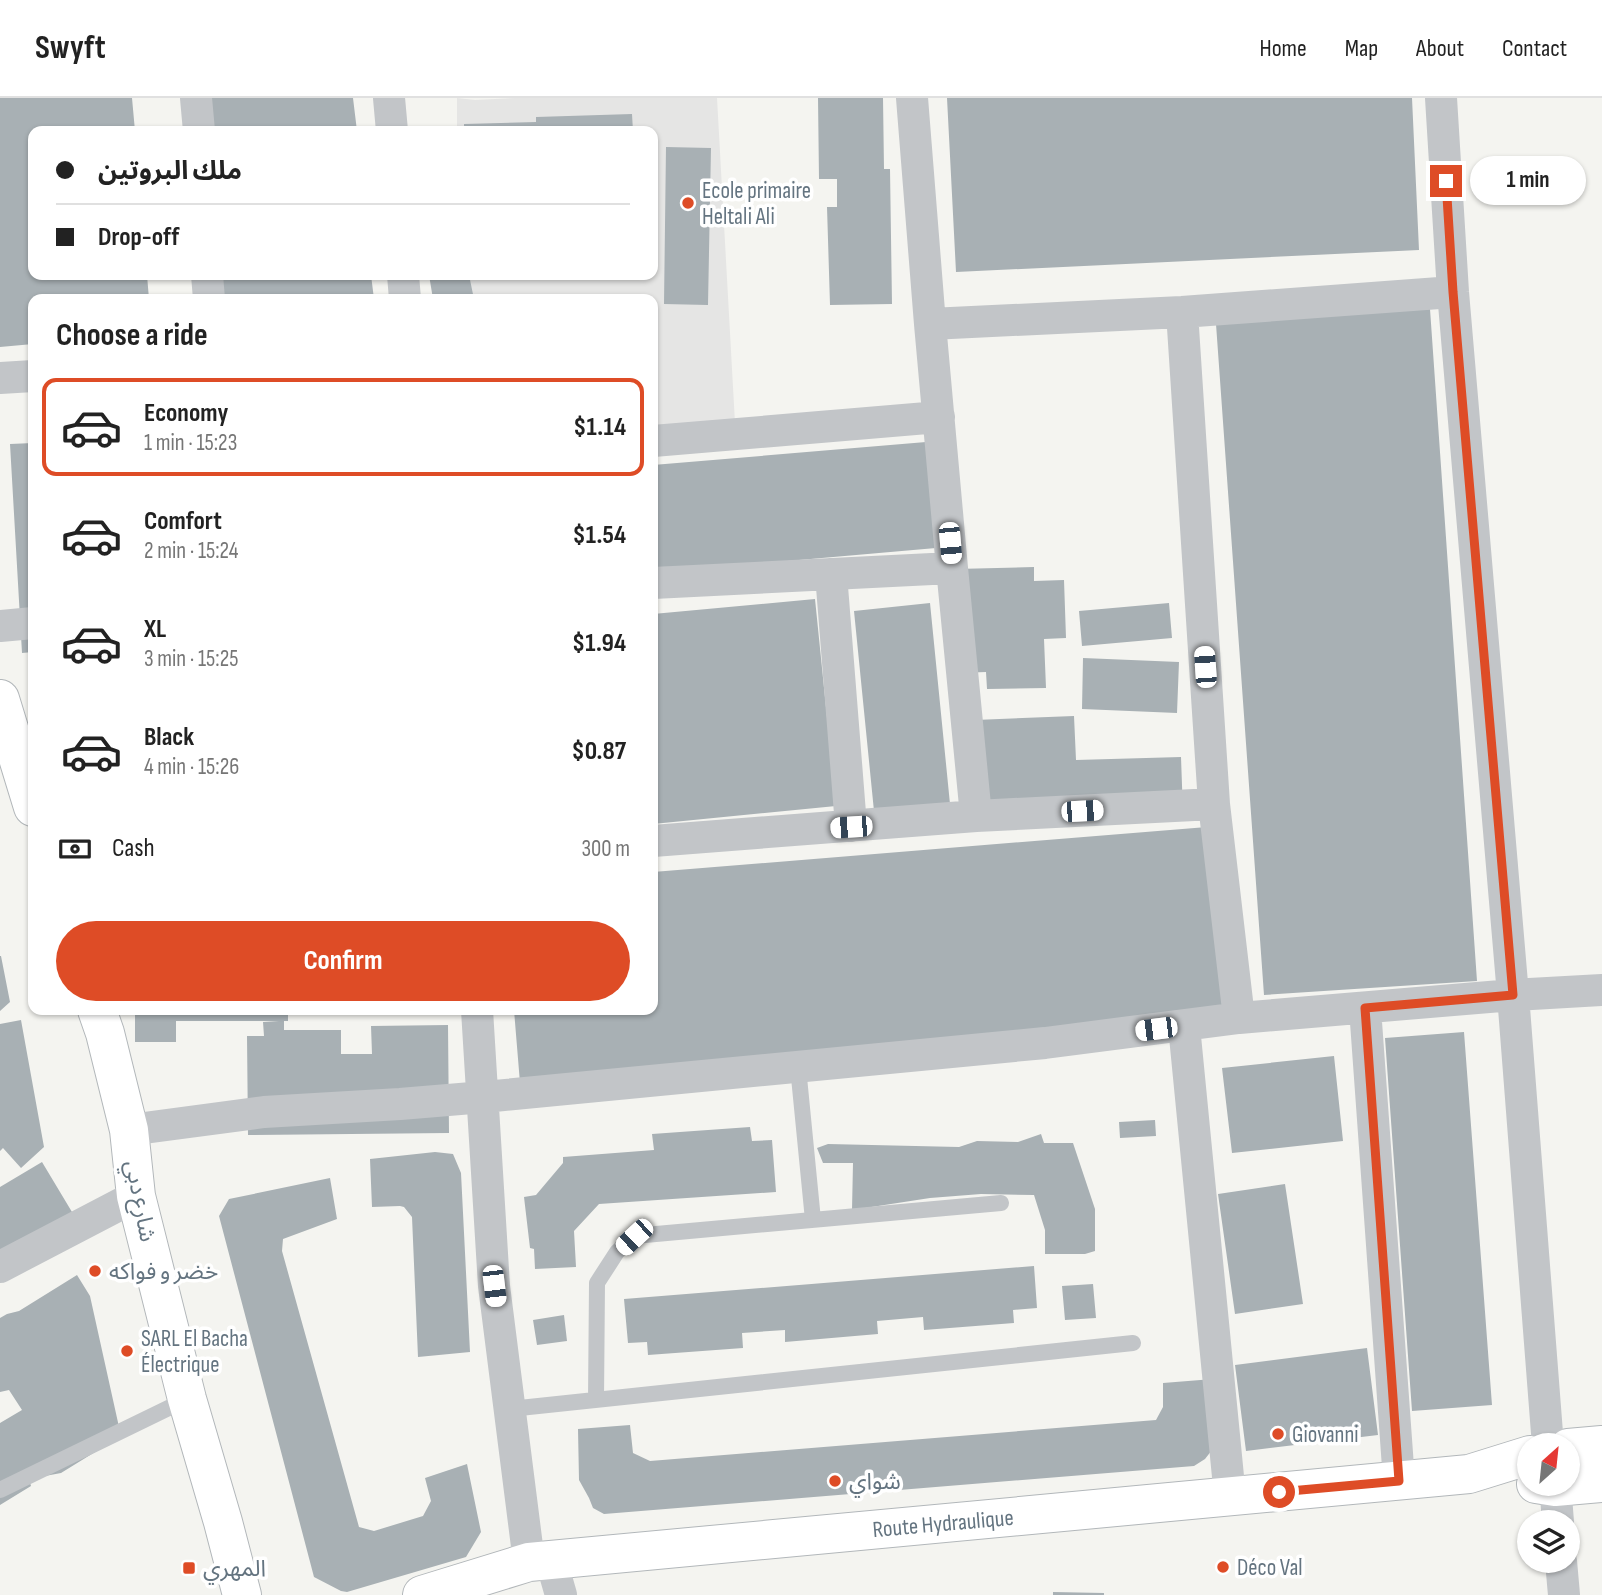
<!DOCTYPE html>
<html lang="en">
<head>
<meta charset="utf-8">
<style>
  body { margin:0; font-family:"Sofia Sans Condensed","Noto Sans Arabic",sans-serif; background:#f2f2f2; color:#222; height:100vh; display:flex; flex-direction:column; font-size:26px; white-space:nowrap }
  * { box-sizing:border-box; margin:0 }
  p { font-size:23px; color:#767676 }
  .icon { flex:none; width:38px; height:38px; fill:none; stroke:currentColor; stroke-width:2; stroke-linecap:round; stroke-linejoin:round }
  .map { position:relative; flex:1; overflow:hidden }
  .sheet { position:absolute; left:28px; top:196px; width:630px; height:721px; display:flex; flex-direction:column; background:#fff; border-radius:14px; box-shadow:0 2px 5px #0004 }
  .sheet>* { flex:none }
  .top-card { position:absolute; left:28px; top:28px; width:630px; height:154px; border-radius:14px; box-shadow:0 2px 5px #0004; display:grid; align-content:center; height:154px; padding:0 28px; background:#fff }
  .needle { width:46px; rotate:27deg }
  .fabs { position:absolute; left:1517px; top:1335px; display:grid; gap:14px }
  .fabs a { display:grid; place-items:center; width:63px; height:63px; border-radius:50%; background:#fff; box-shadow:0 2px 5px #0004; font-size:35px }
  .end { position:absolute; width:32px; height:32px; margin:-16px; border:9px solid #de4c26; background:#fff; box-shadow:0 0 0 4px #fff }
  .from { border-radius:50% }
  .bubble { position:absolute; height:49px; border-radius:24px; background:#fff; box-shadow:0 2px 5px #0004; font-size:23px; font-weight:700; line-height:49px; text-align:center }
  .car { position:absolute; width:21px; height:42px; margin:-21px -10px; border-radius:9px; box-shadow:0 0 5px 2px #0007; background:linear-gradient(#fff 24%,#345 0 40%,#fff 0 76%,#345 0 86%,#fff 0) }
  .top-card b { display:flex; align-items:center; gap:24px; height:66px; font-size:26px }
  .top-card b+b { border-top:2px solid #e0e0e0 }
  .top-card i { width:18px; height:18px; background:#222 }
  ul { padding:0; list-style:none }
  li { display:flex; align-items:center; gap:21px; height:98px; margin:0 14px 10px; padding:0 14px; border:4px solid transparent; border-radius:14px }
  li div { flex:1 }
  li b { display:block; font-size:26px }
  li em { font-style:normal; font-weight:700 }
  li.active { border-color:#de4c26 }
  li>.icon { width:63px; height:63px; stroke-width:1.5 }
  h2 { padding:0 28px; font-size:32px; line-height:84px }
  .pay { display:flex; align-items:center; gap:18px; height:77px; padding:0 28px; font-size:26px }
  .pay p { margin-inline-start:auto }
  .action { display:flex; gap:14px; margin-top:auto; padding:14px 28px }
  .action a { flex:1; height:80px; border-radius:42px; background:#de4c26; color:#fff; font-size:28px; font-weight:700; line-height:80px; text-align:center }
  header { display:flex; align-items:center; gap:42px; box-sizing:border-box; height:98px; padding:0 35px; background:#fff; border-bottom:2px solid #e0e0e0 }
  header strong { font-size:33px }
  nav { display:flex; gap:38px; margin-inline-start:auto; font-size:24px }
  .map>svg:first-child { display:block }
</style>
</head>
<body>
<header>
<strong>Swyft</strong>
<nav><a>Home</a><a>Map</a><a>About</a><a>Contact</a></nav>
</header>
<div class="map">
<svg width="1602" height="1497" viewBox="0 0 1602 1497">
  <rect width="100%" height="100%" fill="#f4f4f0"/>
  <path fill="#e5e5e4" d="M 457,0 L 475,2 L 515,0 L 717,0 L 735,325 L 653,333 L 653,201 L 462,201 L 461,177 L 653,177 L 653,33 L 457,33 Z"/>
  <path fill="#a8b0b4" d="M 0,0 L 132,0 L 135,33 L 33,33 L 33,177 L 147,177 L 149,201 L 33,201 L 33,246 L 0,249 Z
    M 201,0 L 353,0 L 357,33 L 205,33 Z
    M 818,0 L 883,0 L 884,71 L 890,71 L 892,206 L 830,207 L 827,109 L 837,109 L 837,81 L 819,81 Z
    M 947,0 L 1412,0 L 1419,152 L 956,174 Z
    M 632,16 L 633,33 L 464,33 L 464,26 L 536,24 L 536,19 Z
    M 666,49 L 711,50 L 708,207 L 664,206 Z
    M 219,177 L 371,177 L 374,201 L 222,201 Z
    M 429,177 L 469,177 L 474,201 L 433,201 Z
    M 1430,211 L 1477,883 L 1264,897 L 1216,226 Z
    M 926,344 L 936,450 L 653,475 L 653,367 Z
    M 33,345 L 33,554 L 22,555 L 10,346 Z
    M 1034,469 L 1034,483 L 1064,482 L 1066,540 L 1044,541 L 1046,590 L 987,591 L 986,574 L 959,575 L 956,471 Z
    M 815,501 L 836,708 L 653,726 L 653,516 Z
    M 930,505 L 950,706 L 874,713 L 854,513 Z
    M 1169,505 L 1172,540 L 1082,548 L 1079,513 Z
    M 1083,560 L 1179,564 L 1177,615 L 1082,611 Z
    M 1074,618 L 1076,662 L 1181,659 L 1183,715 L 979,721 L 975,622 Z
    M 1207,729 L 1224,929 L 520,985 L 514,912 L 653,912 L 653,774 Z
    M 0,858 L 1,858 L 10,904 L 0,913 Z
    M 135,912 L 288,912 L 288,923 L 284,923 L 284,932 L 341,932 L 341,956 L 372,956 L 371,928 L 448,927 L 449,1035 L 248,1037 L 247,938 L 264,938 L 263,924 L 279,923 L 176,923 L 176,944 L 135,944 Z
    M 21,922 L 44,1049 L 21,1070 L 3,1050 L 0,1053 L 0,926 Z
    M 1464,934 L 1492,1307 L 1412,1313 L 1385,940 Z
    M 1334,958 L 1343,1043 L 1232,1055 L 1222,970 Z
    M 1155,1022 L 1156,1038 L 1120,1040 L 1119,1024 Z
    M 750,1029 L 752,1043 L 772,1042 L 776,1094 L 599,1106 L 574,1133 L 576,1169 L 535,1171 L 534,1151 L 530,1150 L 524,1099 L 536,1097 L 563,1065 L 563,1059 L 654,1052 L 652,1036 Z
    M 1041,1036 L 1044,1045 L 1073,1045 L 1095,1111 L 1095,1153 L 1085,1156 L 1045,1156 L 1045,1132 L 1034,1097 L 981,1096 L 930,1100 L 852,1112 L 853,1065 L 823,1065 L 817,1050 L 828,1046 L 959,1049 L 977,1043 L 1018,1044 Z
    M 435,1054 L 453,1056 L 461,1075 L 470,1254 L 418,1259 L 412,1119 L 404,1109 L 400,1108 L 372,1109 L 370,1061 Z
    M 42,1064 L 84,1134 L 0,1185 L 0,1089 Z
    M 330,1080 L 337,1121 L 283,1141 L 282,1153 L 359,1429 L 374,1433 L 423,1418 L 431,1403 L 425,1380 L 467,1366 L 481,1434 L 466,1459 L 347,1494 L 341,1493 L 314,1479 L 219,1118 L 229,1101 Z
    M 1285,1086 L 1303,1206 L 1235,1216 L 1218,1096 Z
    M 1034,1168 L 1037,1210 L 1013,1212 L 1014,1225 L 924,1232 L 923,1219 L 877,1223 L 878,1236 L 785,1244 L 785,1232 L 742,1235 L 743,1250 L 648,1257 L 647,1244 L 628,1245 L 624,1201 Z
    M 77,1177 L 90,1198 L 121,1338 L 61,1375 L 29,1381 L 31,1388 L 0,1407 L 0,1325 L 22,1312 L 9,1292 L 0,1294 L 0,1220 L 7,1216 L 19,1213 Z
    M 1093,1186 L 1096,1220 L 1065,1222 L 1062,1188 Z
    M 564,1217 L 567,1243 L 537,1247 L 533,1222 Z
    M 1367,1250 L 1378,1337 L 1246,1353 L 1235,1267 Z
    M 1213,1281 L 1212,1352 L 1205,1361 L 1194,1368 L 604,1416 L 593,1410 L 589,1400 L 579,1382 L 578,1331 L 630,1327 L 633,1355 L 650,1363 L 1156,1322 L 1163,1309 L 1163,1285 Z
    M 1053,1494 L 1104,1495 L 1104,1497 L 1053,1497 Z"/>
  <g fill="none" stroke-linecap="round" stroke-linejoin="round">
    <defs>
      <path id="secondary" d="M 0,601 L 33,709
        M 97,912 L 105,935 L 129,1032 L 136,1098 L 187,1301 L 223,1424 L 242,1497
        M 1568,1350 L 1602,1347
        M 1536,1386 L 1555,1389 L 1602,1385
        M 422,1497 L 529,1464 L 1469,1376 L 1530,1357"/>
    </defs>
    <use href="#secondary" stroke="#b2b7ba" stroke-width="40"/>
    <path stroke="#c2c5c8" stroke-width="16" d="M 798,969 L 813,1122
      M 596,1302 L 597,1185 L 617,1154 L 634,1138 L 1001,1105
      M 510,1311 L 1133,1245
      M 0,1392 L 187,1301"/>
    <path stroke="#c2c5c8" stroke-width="32" d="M 196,0 L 199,33
      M 389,0 L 392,33
      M 1441,0 L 1453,194 L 1513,897 L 1548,1348
      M 207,177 L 209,201
      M 403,177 L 405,201
      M 930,226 L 1182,214 L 1453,194
      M 0,280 L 33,278
      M 653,343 L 939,319
      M 952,470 L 976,718
      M 831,476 L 851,728
      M 653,485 L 952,470 L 930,226 L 912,0
      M 0,528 L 33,525
      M 1214,706 L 1239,920
      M 653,743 L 976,718 L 1214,706 L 1182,214
      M 1365,910 L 1399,1383
      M 477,912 L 494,1188 L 529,1464
      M 1184,928 L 1230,1399
      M 129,1032 L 264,1014 L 400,1006 L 484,999 L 1045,945 L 1239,920 L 1513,897 L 1602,892
      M 0,1169 L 136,1098
      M 1555,1386 L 1558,1424
      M 551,1462 L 561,1497
      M 1561,1463 L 1564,1497"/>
    <use href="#secondary" stroke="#fff" stroke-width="38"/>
  </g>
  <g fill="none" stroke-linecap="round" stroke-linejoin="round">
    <path stroke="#de4c26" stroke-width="9" d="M 1279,1394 L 1399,1383 L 1365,910 L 1513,897 L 1453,194 L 1446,83"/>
  </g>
  <g fill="#de4c26" stroke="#fff" stroke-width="2.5">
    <circle cx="688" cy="105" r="7"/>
    <circle cx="95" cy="1173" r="7"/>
    <circle cx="127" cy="1253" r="7"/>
    <circle cx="1278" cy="1336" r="7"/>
    <circle cx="835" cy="1383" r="7"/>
    <circle cx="1223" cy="1469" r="7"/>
    <rect x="182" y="1463" width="14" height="14" rx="3.5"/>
  </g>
  <g text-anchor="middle" stroke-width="7" stroke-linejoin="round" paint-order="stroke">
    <g font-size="23" fill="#647480" stroke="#fff" text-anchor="start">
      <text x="702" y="100">Ecole primaire<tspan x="702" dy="26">Heltali Ali</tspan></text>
      <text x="109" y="1181">خضر و فواكه</text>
      <text x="141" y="1248">SARL El Bacha<tspan x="141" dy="26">Électrique</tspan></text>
      <text x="1292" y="1344">Giovanni</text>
      <text x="849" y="1391">شواي</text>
      <text x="1237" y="1477">Déco Val</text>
      <text x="203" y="1478">المهري</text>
    </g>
    <g font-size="23" fill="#647480" stroke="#fff">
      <text transform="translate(141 1103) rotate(79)" y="8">شارع دبي</text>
      <text transform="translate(943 1425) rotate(-5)" y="8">Route Hydraulique</text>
    </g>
  </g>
</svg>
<div class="fabs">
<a><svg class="needle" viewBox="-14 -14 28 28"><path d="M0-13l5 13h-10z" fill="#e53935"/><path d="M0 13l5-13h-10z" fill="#767676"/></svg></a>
<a><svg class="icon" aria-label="layers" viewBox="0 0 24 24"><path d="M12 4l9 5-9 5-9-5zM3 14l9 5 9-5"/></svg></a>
</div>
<i class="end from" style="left:1279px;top:1394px"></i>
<i class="end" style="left:1446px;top:83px"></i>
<div class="bubble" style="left:1470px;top:58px;width:116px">1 min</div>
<i class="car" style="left:950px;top:445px;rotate:175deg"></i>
<i class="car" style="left:1205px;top:569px;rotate:356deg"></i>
<i class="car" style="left:1082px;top:713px;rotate:87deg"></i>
<i class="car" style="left:851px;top:729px;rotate:266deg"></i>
<i class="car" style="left:1156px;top:931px;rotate:263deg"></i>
<i class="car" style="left:634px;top:1139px;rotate:227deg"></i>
<i class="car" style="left:494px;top:1188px;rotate:173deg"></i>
<div class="top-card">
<b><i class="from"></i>ملك البروتين</b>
<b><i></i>Drop-off</b>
</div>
<section class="sheet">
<h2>Choose a ride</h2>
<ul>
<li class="active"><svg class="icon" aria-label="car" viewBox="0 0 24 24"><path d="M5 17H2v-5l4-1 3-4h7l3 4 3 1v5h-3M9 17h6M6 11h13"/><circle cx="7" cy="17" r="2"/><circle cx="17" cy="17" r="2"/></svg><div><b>Economy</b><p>1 min · 15:23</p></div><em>$1.14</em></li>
<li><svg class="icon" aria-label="car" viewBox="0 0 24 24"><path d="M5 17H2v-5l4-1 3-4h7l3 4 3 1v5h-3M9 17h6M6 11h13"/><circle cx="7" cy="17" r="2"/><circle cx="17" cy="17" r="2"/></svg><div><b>Comfort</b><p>2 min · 15:24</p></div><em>$1.54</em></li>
<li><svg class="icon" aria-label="car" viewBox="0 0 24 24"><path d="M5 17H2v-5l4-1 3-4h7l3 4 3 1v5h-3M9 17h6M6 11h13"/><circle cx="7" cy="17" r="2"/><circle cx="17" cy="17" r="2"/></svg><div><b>XL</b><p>3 min · 15:25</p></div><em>$1.94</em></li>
<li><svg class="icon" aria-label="car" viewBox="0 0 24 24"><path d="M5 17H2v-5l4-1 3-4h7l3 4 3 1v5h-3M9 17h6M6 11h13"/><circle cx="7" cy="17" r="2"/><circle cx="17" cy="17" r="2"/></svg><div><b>Black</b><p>4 min · 15:26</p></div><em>$0.87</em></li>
</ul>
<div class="pay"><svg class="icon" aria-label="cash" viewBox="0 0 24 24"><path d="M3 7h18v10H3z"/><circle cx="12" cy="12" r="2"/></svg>Cash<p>300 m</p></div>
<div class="action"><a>Confirm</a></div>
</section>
</div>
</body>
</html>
